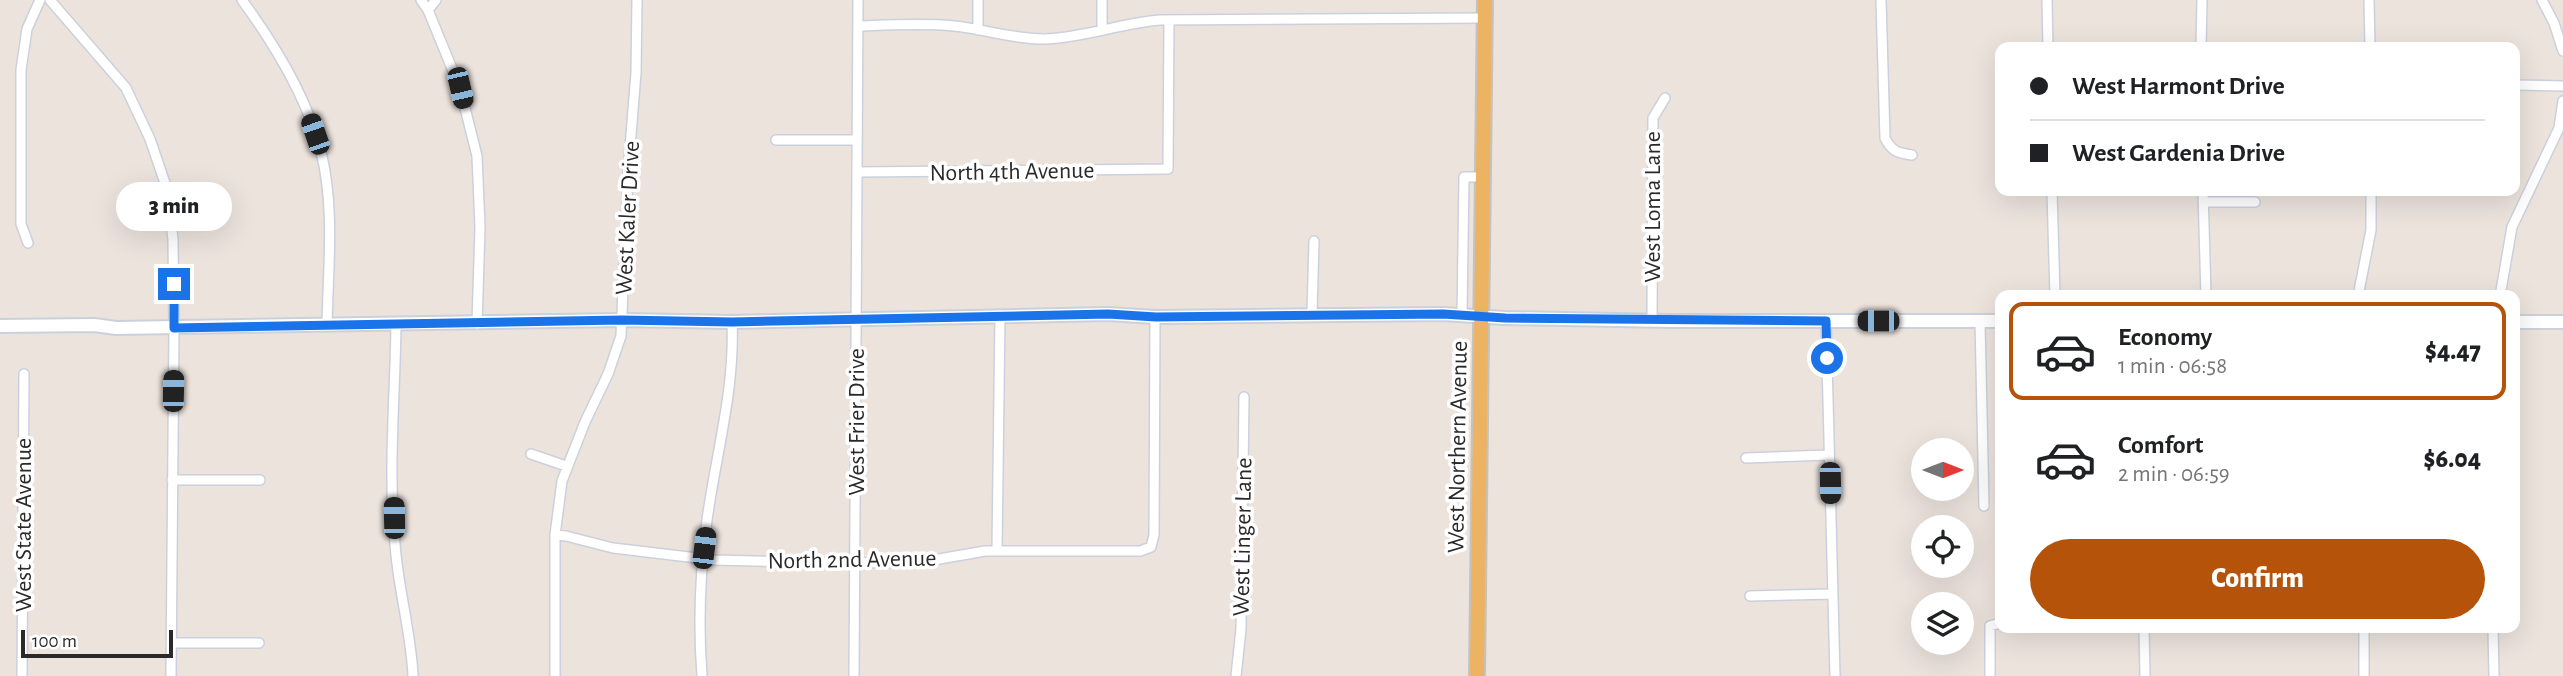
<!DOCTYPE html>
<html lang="en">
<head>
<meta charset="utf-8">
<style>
  body { margin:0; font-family:"Alegreya Sans",sans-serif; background:#f2f2f2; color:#202124; height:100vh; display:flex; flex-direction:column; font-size:26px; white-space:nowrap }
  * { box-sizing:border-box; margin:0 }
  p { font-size:23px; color:#757577 }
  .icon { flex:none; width:38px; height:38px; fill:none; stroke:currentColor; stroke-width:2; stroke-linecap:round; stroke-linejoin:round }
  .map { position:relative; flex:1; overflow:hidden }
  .details { position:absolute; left:1995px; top:290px; width:525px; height:343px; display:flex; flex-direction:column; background:#fff; border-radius:14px; box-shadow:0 7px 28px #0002 }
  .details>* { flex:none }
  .hud { position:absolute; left:1995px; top:42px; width:525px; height:154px; border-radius:14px; box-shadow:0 7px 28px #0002; display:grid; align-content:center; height:154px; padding:0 35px; background:#fff }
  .needle { width:46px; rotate:90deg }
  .controls { position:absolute; left:1911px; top:438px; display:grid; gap:14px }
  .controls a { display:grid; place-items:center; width:63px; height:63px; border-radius:50%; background:#fff; box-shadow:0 7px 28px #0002; font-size:35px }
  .scale { position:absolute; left:21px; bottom:18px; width:152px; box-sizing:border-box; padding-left:7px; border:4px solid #2a2a2a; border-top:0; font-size:19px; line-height:24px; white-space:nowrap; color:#2a2a2a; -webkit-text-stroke:5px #fff; paint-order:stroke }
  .end { position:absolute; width:32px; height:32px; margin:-16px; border:9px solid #1a73e8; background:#fff; box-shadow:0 0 0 4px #fff }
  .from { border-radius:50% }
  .bubble { position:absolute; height:49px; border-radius:24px; background:#fff; box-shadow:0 7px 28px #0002; font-size:23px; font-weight:800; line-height:49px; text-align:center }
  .car { position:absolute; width:21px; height:42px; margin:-21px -10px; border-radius:9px; box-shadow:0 0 5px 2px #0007; background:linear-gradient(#222 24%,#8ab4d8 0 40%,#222 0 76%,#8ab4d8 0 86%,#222 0) }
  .hud b { display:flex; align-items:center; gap:24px; height:66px; font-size:26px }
  .hud b+b { border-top:2px solid #e0e0e0 }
  .hud i { width:18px; height:18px; background:#202124 }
  ul { padding:12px 0 0; list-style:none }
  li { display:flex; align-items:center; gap:21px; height:98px; margin:0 14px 10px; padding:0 21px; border:4px solid transparent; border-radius:14px }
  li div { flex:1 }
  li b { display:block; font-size:26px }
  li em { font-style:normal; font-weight:800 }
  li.on { border-color:#b45309 }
  li>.icon { width:63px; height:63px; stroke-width:1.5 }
  .primary-button { display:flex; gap:14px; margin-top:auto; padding:14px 35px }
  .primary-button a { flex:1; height:80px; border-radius:42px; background:#b45309; color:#fff; font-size:28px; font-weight:800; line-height:80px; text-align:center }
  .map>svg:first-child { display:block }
</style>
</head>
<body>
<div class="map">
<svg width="2563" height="676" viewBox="0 0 2563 676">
  <rect width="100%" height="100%" fill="#ece3dd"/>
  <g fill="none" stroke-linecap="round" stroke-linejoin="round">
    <defs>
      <path id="street" d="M 50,0 L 126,88 L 150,139 L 168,192 L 173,240 L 174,328 L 171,676
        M 242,0 C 275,45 307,97 321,152 C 335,207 328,269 327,325
        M 421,0 L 428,10 L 460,88 L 477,156 L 480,227 L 477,324
        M 1881,0 L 1885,138 C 1892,152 1898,153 1912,155
        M 2047,0 L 2048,47
        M 2369,0 L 2370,47
        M 2542,0 L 2554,23 L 2563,51
        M 428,10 L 436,0
        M 858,26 C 889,25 923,23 954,26 C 985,29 1011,39 1044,39 C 1083,38 1121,23 1160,20 L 1485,18
        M 1102,29 L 1102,0
        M 978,30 L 978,0
        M 2201,47 L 2202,0
        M 2515,85 L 2563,86
        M 776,140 L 857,140
        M 857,172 L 1168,169 L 1169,20
        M 2052,191 L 2055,296
        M 2203,191 L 2206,296
        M 2203,202 L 2255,202
        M 28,243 L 21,224 L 21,70 L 27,29 L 40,0
        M 2358,296 L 2371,230 L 2371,191
        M 2500,296 L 2512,227 L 2559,128 L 2563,101
        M 1312,313 L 1314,241
        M 1462,314 L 1464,177 L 1483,177
        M 1652,320 L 1653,118 L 1665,98
        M 1826,321 L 1835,676
        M 1980,321 L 1984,506
        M 396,325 C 395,397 388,472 395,544 C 398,589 411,631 413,676
        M 531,454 L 566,466
        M 1746,458 L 1829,455
        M 172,480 L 260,480
        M 555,535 L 566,536 L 613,548 L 714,560 L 839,563 L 922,562 L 985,551 L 1140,551 L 1151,547 L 1154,535 L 1155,317
        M 997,551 L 1000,315
        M 1750,596 L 1832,594
        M 2144,628 L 2145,676
        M 2364,628 L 2364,676
        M 2493,628 L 2494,676
        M 171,643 L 259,643
        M 22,676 L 24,374
        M 555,676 L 555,535 L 562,481 L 585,422 L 608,374 L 621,336 L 628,172 L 636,73 L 637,0
        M 702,676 C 698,624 700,572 707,520 C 716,454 735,389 732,322
        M 854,676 L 858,0
        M 1236,676 L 1241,629 L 1244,397
        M 1990,676 L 1990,626 L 2000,623"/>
      <path id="secondary" d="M 2515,322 L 2563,322
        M 0,326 L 94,325 L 116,328 L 622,320 L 732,322 L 1108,314 L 1155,317 L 1443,314 L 1505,318 L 1670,321 L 2000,321"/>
      <path id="primary" d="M 1477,676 L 1485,0"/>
    </defs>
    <use href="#street" stroke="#cbd1dc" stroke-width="12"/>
    <use href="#secondary" stroke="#cbd1dc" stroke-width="16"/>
    <use href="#primary" stroke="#c3c3c3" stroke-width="18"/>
    <use href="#street" stroke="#fff" stroke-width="9"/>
    <use href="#secondary" stroke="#fff" stroke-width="12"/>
    <use href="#primary" stroke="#ecb462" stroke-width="14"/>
  </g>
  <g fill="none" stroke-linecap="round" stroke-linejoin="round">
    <path stroke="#1a73e8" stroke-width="9" d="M 174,284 L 174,328 L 622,320 L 732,322 L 1108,314 L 1156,317 L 1443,314 L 1505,318 L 1826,321 L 1827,358"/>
  </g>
  <g text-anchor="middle" stroke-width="7" stroke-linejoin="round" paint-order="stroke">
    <g font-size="24" fill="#2a2a2a" stroke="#fff">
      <text transform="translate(1012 171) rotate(-1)" y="8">North 4th Avenue</text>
      <text transform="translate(1652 207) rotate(-90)" y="8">West Loma Lane</text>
      <text transform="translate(627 218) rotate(-87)" y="8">West Kaler Drive</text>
      <text transform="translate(856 422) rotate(-90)" y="8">West Frier Drive</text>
      <text transform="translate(1457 447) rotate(-89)" y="8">West Northern Avenue</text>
      <text transform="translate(23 525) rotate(-90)" y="8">West State Avenue</text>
      <text transform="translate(1242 537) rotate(-89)" y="8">West Linger Lane</text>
      <text transform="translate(852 559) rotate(-1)" y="8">North 2nd Avenue</text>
    </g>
  </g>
</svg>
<div class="controls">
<a><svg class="needle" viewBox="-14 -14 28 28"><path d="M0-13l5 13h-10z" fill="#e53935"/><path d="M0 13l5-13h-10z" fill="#757577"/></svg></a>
<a><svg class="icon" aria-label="locate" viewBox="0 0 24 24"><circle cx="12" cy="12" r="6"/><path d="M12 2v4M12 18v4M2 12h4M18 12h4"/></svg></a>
<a><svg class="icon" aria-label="layers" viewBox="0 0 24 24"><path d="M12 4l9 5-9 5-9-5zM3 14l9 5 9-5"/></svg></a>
</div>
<div class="scale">100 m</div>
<i class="end from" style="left:1827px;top:358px"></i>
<i class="end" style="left:174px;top:284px"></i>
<div class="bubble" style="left:116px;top:182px;width:116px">3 min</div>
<i class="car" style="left:460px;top:88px;rotate:167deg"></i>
<i class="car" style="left:315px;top:134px;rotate:341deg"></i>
<i class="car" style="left:1878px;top:321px;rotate:270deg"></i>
<i class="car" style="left:173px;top:391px;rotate:1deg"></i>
<i class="car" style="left:1830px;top:483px;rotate:179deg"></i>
<i class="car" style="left:394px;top:518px;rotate:359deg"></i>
<i class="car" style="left:704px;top:548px;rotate:7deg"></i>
<div class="hud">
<b><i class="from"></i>West Harmont Drive</b>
<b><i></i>West Gardenia Drive</b>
</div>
<section class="details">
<ul>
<li class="on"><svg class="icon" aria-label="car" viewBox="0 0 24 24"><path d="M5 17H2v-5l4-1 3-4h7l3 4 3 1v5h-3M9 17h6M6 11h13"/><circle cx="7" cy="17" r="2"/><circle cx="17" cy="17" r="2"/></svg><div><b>Economy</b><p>1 min · 06:58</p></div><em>$4.47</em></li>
<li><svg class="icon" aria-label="car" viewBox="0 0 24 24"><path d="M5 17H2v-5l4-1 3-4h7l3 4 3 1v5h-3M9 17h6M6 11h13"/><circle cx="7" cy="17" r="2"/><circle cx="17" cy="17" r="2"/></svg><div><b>Comfort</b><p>2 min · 06:59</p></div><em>$6.04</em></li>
</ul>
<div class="primary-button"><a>Confirm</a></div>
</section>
</div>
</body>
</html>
